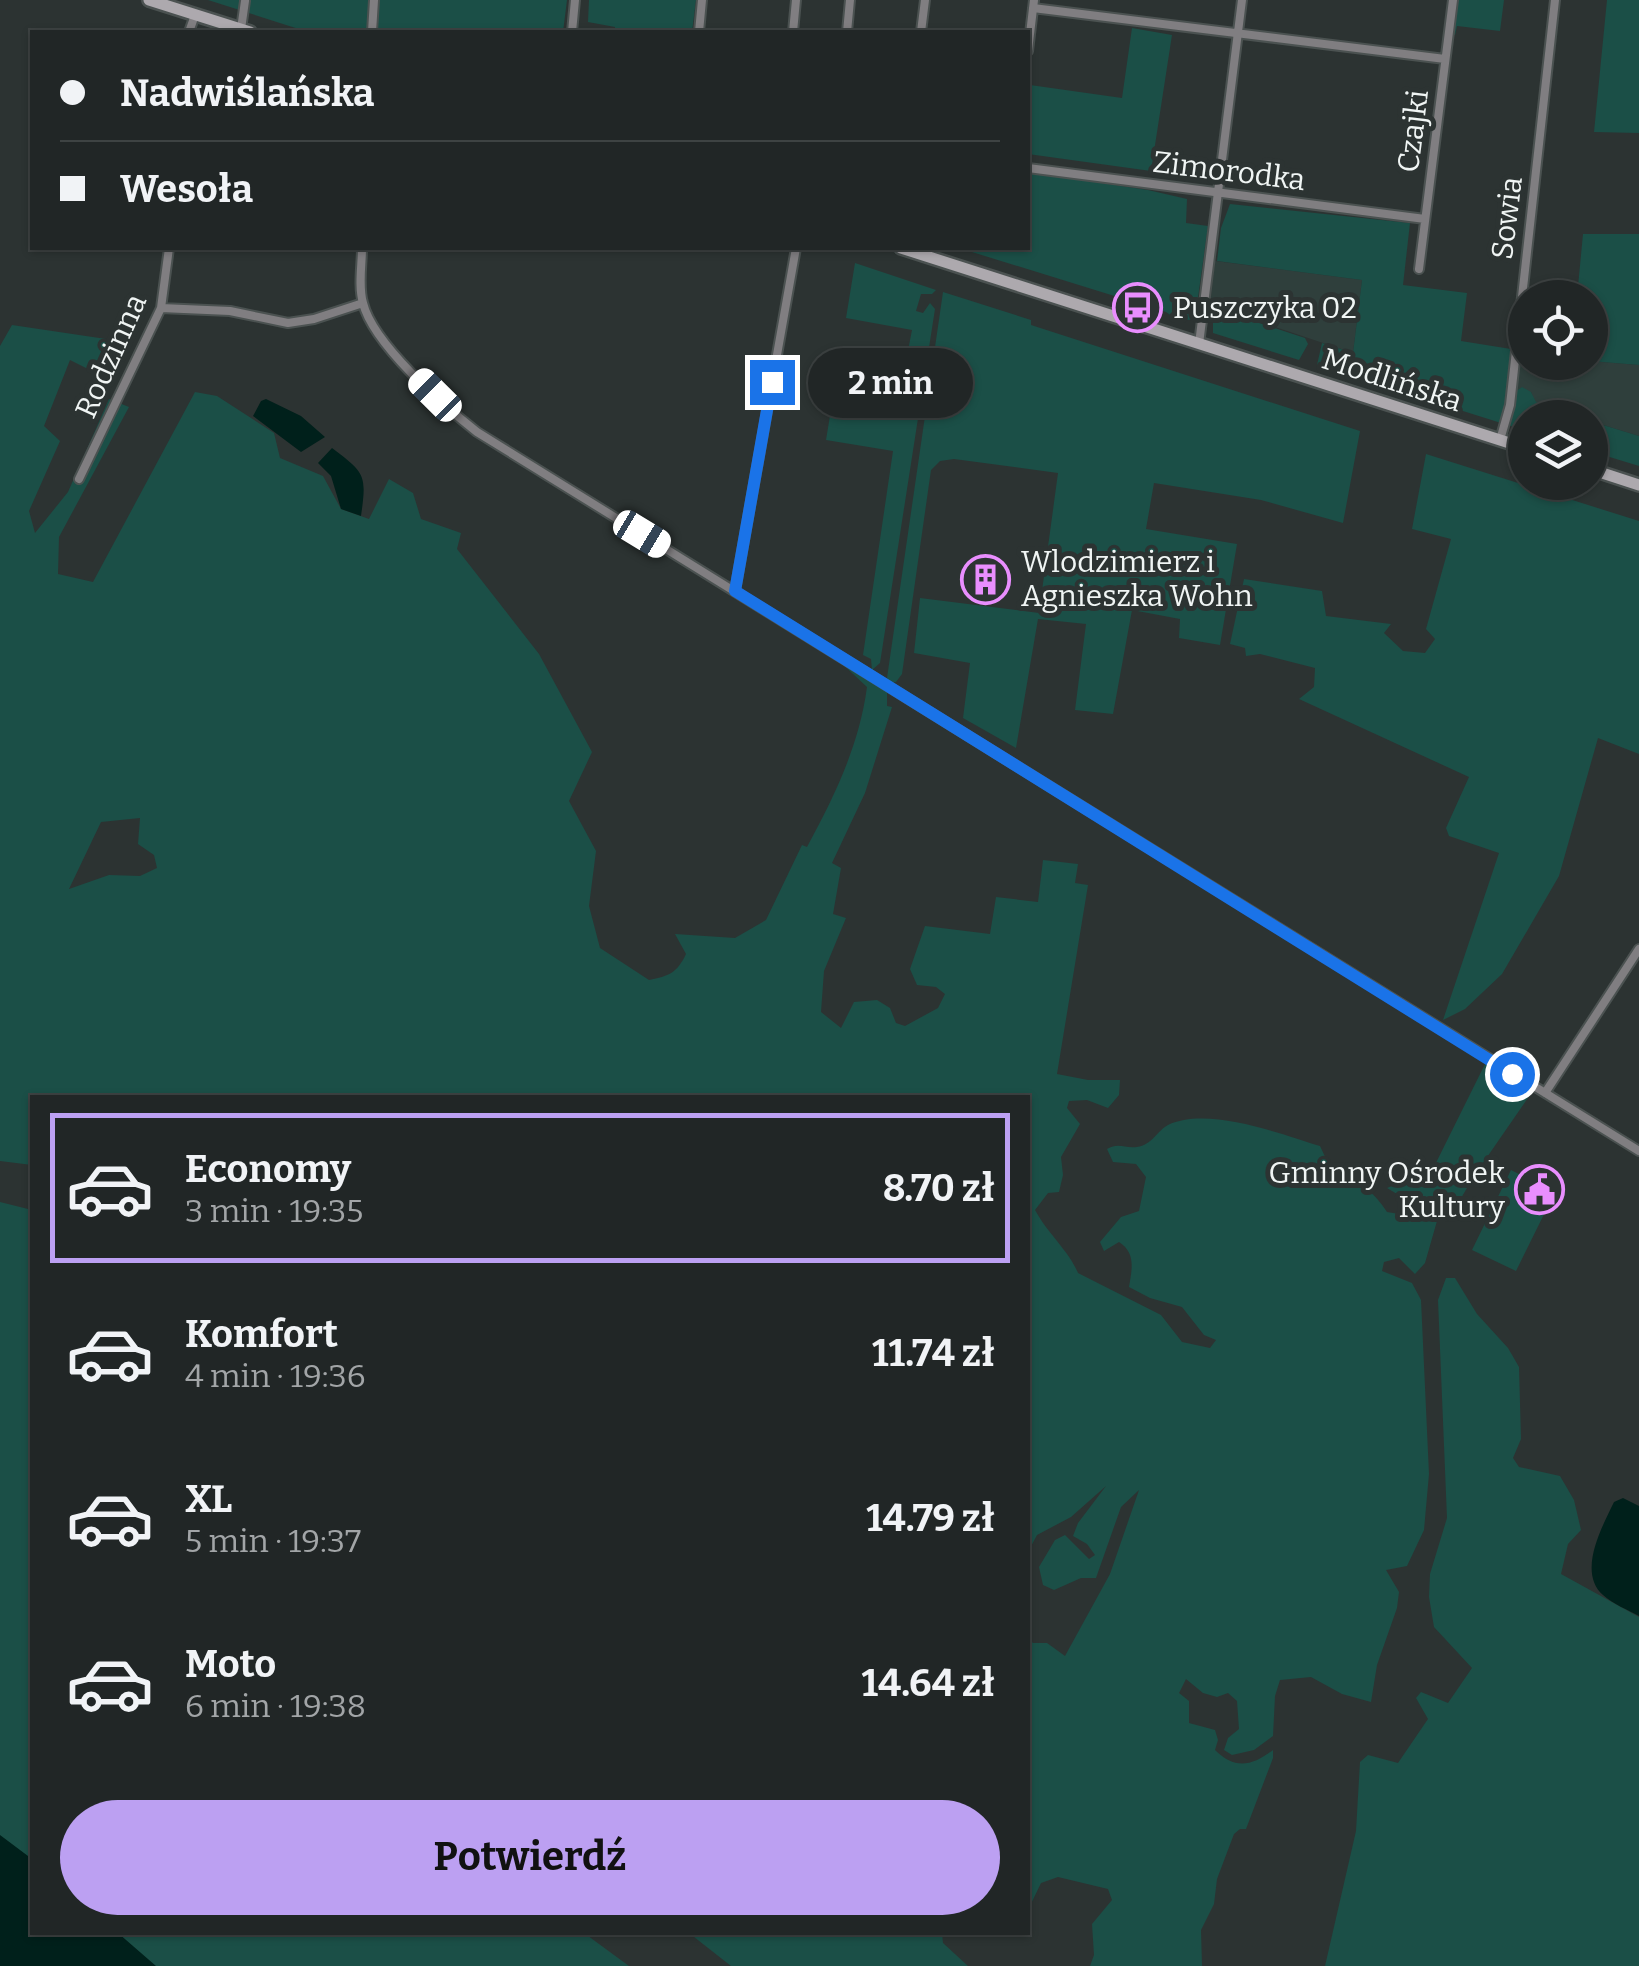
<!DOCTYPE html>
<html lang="pl">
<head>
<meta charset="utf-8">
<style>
  body { margin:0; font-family:Bitter,serif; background:#2d3232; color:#f1f3f6; height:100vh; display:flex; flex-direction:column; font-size:38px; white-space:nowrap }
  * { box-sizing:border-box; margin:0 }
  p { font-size:32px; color:#a2a5a7 }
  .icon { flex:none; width:55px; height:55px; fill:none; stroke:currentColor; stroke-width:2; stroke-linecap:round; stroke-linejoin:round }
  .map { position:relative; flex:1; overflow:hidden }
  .panel { position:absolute; left:30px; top:1095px; width:1000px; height:840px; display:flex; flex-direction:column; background:#212626; border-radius:0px; box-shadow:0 2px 8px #0004,0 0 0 2px #3e4343 }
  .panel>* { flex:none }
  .guide { position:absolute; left:30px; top:30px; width:1000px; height:220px; border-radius:0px; box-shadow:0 2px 8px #0004,0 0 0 2px #3e4343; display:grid; align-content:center; height:220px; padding:0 30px; background:#212626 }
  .fabs { position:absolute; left:1508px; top:280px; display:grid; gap:20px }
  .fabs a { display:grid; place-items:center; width:100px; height:100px; border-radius:50%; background:#212626; box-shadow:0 2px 8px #0004,0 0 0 2px #3e4343; font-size:50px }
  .end { position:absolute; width:45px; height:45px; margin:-22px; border:12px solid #1a73e8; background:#fff; box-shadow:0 0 0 5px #fff }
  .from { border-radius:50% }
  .bubble { position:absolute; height:70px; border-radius:35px; background:#212626; box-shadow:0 2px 8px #0004,0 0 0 2px #3e4343; font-size:32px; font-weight:700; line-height:70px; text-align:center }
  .car { position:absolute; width:30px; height:60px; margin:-30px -15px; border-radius:12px; box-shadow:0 0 8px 2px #0007; background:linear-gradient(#fff 24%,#345 0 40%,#fff 0 76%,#345 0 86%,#fff 0) }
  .guide b { display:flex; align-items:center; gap:35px; height:95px; font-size:38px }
  .guide b+b { border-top:2px solid #3e4343 }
  .guide i { width:25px; height:25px; background:#f1f3f6 }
  ul { padding:18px 0 0; list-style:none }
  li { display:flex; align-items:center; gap:30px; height:150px; margin:0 20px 15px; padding:0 10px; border:5px solid transparent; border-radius:0px }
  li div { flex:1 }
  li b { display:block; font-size:38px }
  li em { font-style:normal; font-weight:700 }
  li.active { border-color:#bca0f2 }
  li>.icon { width:90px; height:90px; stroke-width:1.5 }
  .action { display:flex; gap:20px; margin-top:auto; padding:20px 30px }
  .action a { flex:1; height:115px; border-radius:60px; background:#bca0f2; color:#111; font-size:40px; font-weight:700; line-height:115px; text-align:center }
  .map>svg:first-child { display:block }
</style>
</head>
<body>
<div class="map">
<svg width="1639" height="1966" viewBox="0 0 1639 1966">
  <rect width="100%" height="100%" fill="#2c3332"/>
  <path fill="#2f3f3c" d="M 1215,261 L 1362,280 L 1353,353 L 1210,305 Z
    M 1520,354 L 1525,354 L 1525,362 L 1590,361 L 1639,365 L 1639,436 L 1590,421 L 1590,418 L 1547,408 L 1535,402 L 1531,392 L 1515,392 Z"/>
  <path fill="#1b4f47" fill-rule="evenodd" d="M 208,0 L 567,0 L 563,32 L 308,32 Z
    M 589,0 L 696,0 L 692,32 L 615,32 L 615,27 L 588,22 Z
    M 1457,0 L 1504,0 L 1500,31 L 1457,26 L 1455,35 L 1452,34 Z
    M 1607,0 L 1639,0 L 1639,133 L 1594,132 Z
    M 1132,28 L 1172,35 L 1151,171 L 1028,154 L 1030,85 L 1122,98 Z
    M 1028,172 L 1148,190 L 1187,199 L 1186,223 L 1208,226 L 1195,319 L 1179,321 L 1166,312 L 959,248 L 1028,248 Z
    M 1230,204 L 1410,223 L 1403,285 L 1467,293 L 1461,341 L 1511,349 L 1506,407 L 1501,423 L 1317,365 L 1322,343 L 1353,353 L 1362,280 L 1217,261 L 1221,228 Z
    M 1583,234 L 1639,234 L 1639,365 L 1590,361 L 1590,298 L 1577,297 Z
    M 855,263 L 936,290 L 932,294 L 921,294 L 916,311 L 923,313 L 930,303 L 935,309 L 880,663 L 872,670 L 871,659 L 863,655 L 893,451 L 826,440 L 839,361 L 904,371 L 912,330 L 846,318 Z
    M 943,292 L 1031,320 L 1031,325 L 1360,431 L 1343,523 L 1261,500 L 1154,483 L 1146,529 L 1237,544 L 1220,645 L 1179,638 L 1180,619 L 1132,610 L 1113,714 L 1075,710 L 1086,624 L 1038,619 L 1016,748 L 963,718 L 970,663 L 914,653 L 920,598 L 1039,613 L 1058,473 L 954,459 L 940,461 L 931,470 L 902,674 L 896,682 L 891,683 L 887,678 Z
    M 1213,304 L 1219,310 L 1305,338 L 1308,344 L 1299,360 L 1213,333 Z
    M 12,325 L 106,339 L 113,354 L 112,375 L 102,376 L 70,360 L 44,426 L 60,441 L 29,511 L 35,533 L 68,492 L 109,399 L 129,407 L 59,537 L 58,574 L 93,582 L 195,392 L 217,396 L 274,433 L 280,458 L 323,476 L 341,509 L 369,519 L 389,479 L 413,493 L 421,519 L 461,533 L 457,549 L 539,654 L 592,752 L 569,801 L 596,851 L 589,906 L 600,948 L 649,980 C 669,976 677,973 686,954 L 675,934 L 735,938 L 766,920 L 802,845 L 807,847 C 835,795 859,746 867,687 L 838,660 L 887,691 L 887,706 L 892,707 L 865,793 L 832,863 L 841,868 L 833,914 L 846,918 L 824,971 L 821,1012 L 841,1028 L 854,1002 L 877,1000 L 890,1008 L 896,1023 L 905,1026 L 938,1008 L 945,994 L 936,987 L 917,985 L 910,969 L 925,926 L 990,934 L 996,897 L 1038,902 L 1043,860 L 1078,864 L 1075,883 L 1088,885 L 1057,1074 L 1088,1080 L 1120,1080 L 1119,1095 L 1108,1108 L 1087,1100 L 1069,1101 L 1067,1108 L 1080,1124 L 1061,1157 L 1063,1175 L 1059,1192 L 1048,1193 L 1035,1210 C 1048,1234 1069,1251 1078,1273 L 1161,1315 L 1182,1342 L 1210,1348 L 1216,1340 L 1204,1335 L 1182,1307 L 1150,1298 L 1129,1287 C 1132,1269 1136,1253 1119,1242 L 1104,1251 L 1100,1242 L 1121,1217 L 1139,1211 L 1146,1177 L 1136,1164 L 1113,1162 L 1107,1149 C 1119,1142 1125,1149 1137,1147 C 1152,1145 1157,1131 1168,1125 C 1208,1106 1281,1134 1320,1146 L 1328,1163 L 1341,1163 C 1356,1181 1375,1192 1387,1212 L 1399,1214 L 1403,1204 L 1397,1194 L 1387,1188 L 1401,1182 L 1425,1185 L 1486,1062 L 1532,1092 L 1474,1176 L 1450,1217 L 1439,1214 L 1425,1263 L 1415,1274 L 1399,1258 L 1384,1262 L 1382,1271 L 1412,1283 L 1421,1300 L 1429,1474 L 1424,1530 L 1407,1566 L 1386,1570 L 1399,1592 L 1397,1608 L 1377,1665 L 1371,1702 L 1342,1694 L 1311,1677 L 1280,1680 L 1275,1696 L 1273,1736 L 1254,1750 L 1232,1755 L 1224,1750 L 1228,1738 L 1239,1729 L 1237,1701 L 1228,1693 L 1217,1697 L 1203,1693 L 1186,1679 L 1179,1693 L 1189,1701 L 1189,1723 L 1215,1730 L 1218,1740 L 1215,1750 C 1235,1770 1252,1766 1273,1750 L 1273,1758 L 1246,1829 L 1240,1829 L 1234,1834 L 1217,1879 L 1214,1904 L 1201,1930 L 1202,1966 L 1090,1966 L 1094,1955 L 1092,1924 L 1112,1900 L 1108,1889 L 1058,1877 L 1041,1883 L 1028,1910 L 1028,1638 L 1033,1643 L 1047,1643 L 1065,1656 L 1110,1574 L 1139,1490 L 1121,1507 L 1096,1578 L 1081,1578 L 1054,1590 L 1043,1585 L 1039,1567 L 1055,1540 L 1065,1535 L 1089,1559 L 1095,1555 L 1087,1544 L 1073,1536 L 1078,1523 L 1106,1486 L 1071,1517 L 1037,1535 L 1028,1552 L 1028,1098 L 32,1098 L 32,1165 L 0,1161 L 0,346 ZM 140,818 L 138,844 L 154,855 L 157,868 L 140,876 L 109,875 L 69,889 L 101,822 Z
    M 1522,387 L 1531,392 L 1536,402 L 1579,417 L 1525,418 L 1525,431 L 1508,425 L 1515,392 Z
    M 1590,421 L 1639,436 L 1639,466 L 1590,451 Z
    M 1426,454 L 1639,521 L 1639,754 L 1598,738 L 1559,876 L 1502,974 L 1465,1009 L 1443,1020 L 1499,853 L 1449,836 L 1446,828 L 1469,777 L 1299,699 L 1314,687 L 1315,668 L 1260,654 L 1246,656 L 1245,648 L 1230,644 L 1244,579 L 1322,591 L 1326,616 L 1391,624 L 1384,633 L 1403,651 L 1425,653 L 1435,639 L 1426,629 L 1451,539 L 1412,529 Z
    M 1511,1170 L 1555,1192 L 1516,1271 L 1472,1250 Z
    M 0,1202 L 32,1210 L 32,1861 L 0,1840 Z
    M 1446,1278 L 1455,1278 L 1477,1314 L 1508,1348 L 1519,1367 L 1521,1439 L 1513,1458 L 1519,1467 L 1560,1476 L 1574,1500 L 1581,1530 L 1568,1544 L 1561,1574 L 1639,1617 L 1639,1966 L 1325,1966 L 1356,1831 L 1360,1762 L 1368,1755 L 1398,1763 L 1428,1719 L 1416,1698 L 1421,1692 L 1448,1703 L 1472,1668 L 1434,1627 L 1429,1597 L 1430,1574 L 1447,1518 L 1438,1300 Z
    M 112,1933 L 584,1933 L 629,1966 L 146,1966 Z
    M 689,1933 L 942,1933 L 943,1943 L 968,1966 L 731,1966 Z"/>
  <path fill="#00201b" d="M 266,399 L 301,416 L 325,437 L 301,452 L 253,416 L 261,401 Z
    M 332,448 C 365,473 367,474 361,516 L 341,509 L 331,476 L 318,463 Z
    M 1623,1498 L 1639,1506 L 1639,1616 C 1628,1610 1613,1604 1603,1595 C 1577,1572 1602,1527 1614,1502 Z
    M 0,1835 L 32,1859 L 32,1932 L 118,1933 L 156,1966 L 0,1966 Z"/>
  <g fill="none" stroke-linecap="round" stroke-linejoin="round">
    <defs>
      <path id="street" d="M 1033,8 L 1445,59
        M 241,29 L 245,1
        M 189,32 L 195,15
        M 372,32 L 374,0
        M 572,32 L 575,0
        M 699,32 L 702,0
        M 793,32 L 796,0
        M 847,32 L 850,0
        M 921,32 L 925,0
        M 1028,51 L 1034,0
        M 1028,168 L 1425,219
        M 362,248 C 362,265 358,286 363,303 C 373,344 444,406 477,432 L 1639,1151
        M 1419,269 L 1453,0
        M 161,308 L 230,311 L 288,323 L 314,319 L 363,303
        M 1199,344 L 1242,0
        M 1500,440 L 1510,405 L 1555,0
        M 79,479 L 161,308 L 169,248
        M 735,591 L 796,248
        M 1545,1093 L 1639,949"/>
      <path id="secondary" d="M 149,0 L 250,32
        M 901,248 L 1525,448
        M 1590,469 L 1639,485"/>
    </defs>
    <use href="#street" stroke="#4b5251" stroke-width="12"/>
    <use href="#secondary" stroke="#4b5251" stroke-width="16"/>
    <use href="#street" stroke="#807e81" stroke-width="8"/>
    <use href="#secondary" stroke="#ada9ae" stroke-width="11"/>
  </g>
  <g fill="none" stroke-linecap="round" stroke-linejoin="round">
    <path stroke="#1a73e8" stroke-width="12" d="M 772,382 L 735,591 L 1512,1074"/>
  </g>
  <defs>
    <symbol id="bus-ring" viewBox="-11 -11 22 22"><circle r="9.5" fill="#2c3332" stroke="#e98efe" stroke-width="1.5"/><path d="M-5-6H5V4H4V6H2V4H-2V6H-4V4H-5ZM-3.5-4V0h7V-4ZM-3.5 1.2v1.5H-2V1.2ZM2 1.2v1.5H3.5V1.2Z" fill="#e98efe"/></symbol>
    <symbol id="building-ring" viewBox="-11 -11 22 22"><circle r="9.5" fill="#2c3332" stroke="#e98efe" stroke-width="1.5"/><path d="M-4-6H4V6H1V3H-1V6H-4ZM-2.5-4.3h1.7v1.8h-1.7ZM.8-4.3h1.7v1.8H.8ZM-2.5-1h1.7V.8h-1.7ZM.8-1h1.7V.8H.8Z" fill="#e98efe"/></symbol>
    <symbol id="civic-ring" viewBox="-11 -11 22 22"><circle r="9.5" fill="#2c3332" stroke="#e98efe" stroke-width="1.5"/><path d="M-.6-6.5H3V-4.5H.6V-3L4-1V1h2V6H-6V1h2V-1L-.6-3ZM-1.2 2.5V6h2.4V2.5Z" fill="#e98efe"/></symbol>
  </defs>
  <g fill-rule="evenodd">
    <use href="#bus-ring" x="1110" y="280" width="55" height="55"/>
    <use href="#building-ring" x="958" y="552" width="55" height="55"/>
    <use href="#civic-ring" x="1512" y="1162" width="55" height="55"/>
  </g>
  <g text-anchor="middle" stroke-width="10" stroke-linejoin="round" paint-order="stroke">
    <g font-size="30" fill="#f0f5f4" stroke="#2c3332">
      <text transform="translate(1413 131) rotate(-83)" y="10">Czajki</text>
      <text transform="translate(1229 171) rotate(7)" y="10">Zimorodka</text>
      <text transform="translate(1507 218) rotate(-83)" y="10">Sowia</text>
      <text transform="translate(111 356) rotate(-66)" y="10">Rodzinna</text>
      <text transform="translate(1392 380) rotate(18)" y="10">Modlińska</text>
    </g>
    <g font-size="30" fill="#f0f5f4" stroke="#2c3332" text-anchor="start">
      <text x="1173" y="318">Puszczyka 02</text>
      <text x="1021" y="572">Wlodzimierz i<tspan x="1021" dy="34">Agnieszka Wohn</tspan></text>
      <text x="1505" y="1183" text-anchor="end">Gminny Ośrodek<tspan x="1505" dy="34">Kultury</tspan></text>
    </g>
  </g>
</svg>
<div class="fabs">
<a><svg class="icon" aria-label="locate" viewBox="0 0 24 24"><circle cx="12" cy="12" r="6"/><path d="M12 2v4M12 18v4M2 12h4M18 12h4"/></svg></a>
<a><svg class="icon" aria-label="layers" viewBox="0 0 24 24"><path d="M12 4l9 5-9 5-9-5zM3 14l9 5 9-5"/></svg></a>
</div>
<i class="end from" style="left:1512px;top:1074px"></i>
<i class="end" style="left:772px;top:382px"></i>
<div class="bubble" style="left:808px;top:348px;width:165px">2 min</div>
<i class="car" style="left:435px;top:395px;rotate:315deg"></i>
<i class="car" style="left:642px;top:534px;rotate:121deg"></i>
<div class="guide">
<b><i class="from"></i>Nadwiślańska</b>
<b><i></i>Wesoła</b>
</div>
<section class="panel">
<ul>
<li class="active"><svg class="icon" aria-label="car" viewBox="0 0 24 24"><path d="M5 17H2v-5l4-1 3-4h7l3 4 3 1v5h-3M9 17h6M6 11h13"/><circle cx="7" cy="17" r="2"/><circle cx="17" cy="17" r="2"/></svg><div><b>Economy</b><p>3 min · 19:35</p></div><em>8.70 zł</em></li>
<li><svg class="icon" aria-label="car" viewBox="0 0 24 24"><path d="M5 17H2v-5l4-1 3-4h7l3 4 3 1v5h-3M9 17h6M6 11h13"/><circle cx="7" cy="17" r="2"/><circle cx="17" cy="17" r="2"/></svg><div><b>Komfort</b><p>4 min · 19:36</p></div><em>11.74 zł</em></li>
<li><svg class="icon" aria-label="car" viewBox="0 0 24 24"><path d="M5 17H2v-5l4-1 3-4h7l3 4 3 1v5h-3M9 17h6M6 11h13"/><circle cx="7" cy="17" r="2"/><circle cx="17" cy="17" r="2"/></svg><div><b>XL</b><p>5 min · 19:37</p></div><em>14.79 zł</em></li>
<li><svg class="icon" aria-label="car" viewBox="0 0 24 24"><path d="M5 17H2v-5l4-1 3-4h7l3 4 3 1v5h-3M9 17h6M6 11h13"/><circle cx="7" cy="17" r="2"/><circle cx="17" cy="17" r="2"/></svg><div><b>Moto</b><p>6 min · 19:38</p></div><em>14.64 zł</em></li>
</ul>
<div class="action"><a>Potwierdź</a></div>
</section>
</div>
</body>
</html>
